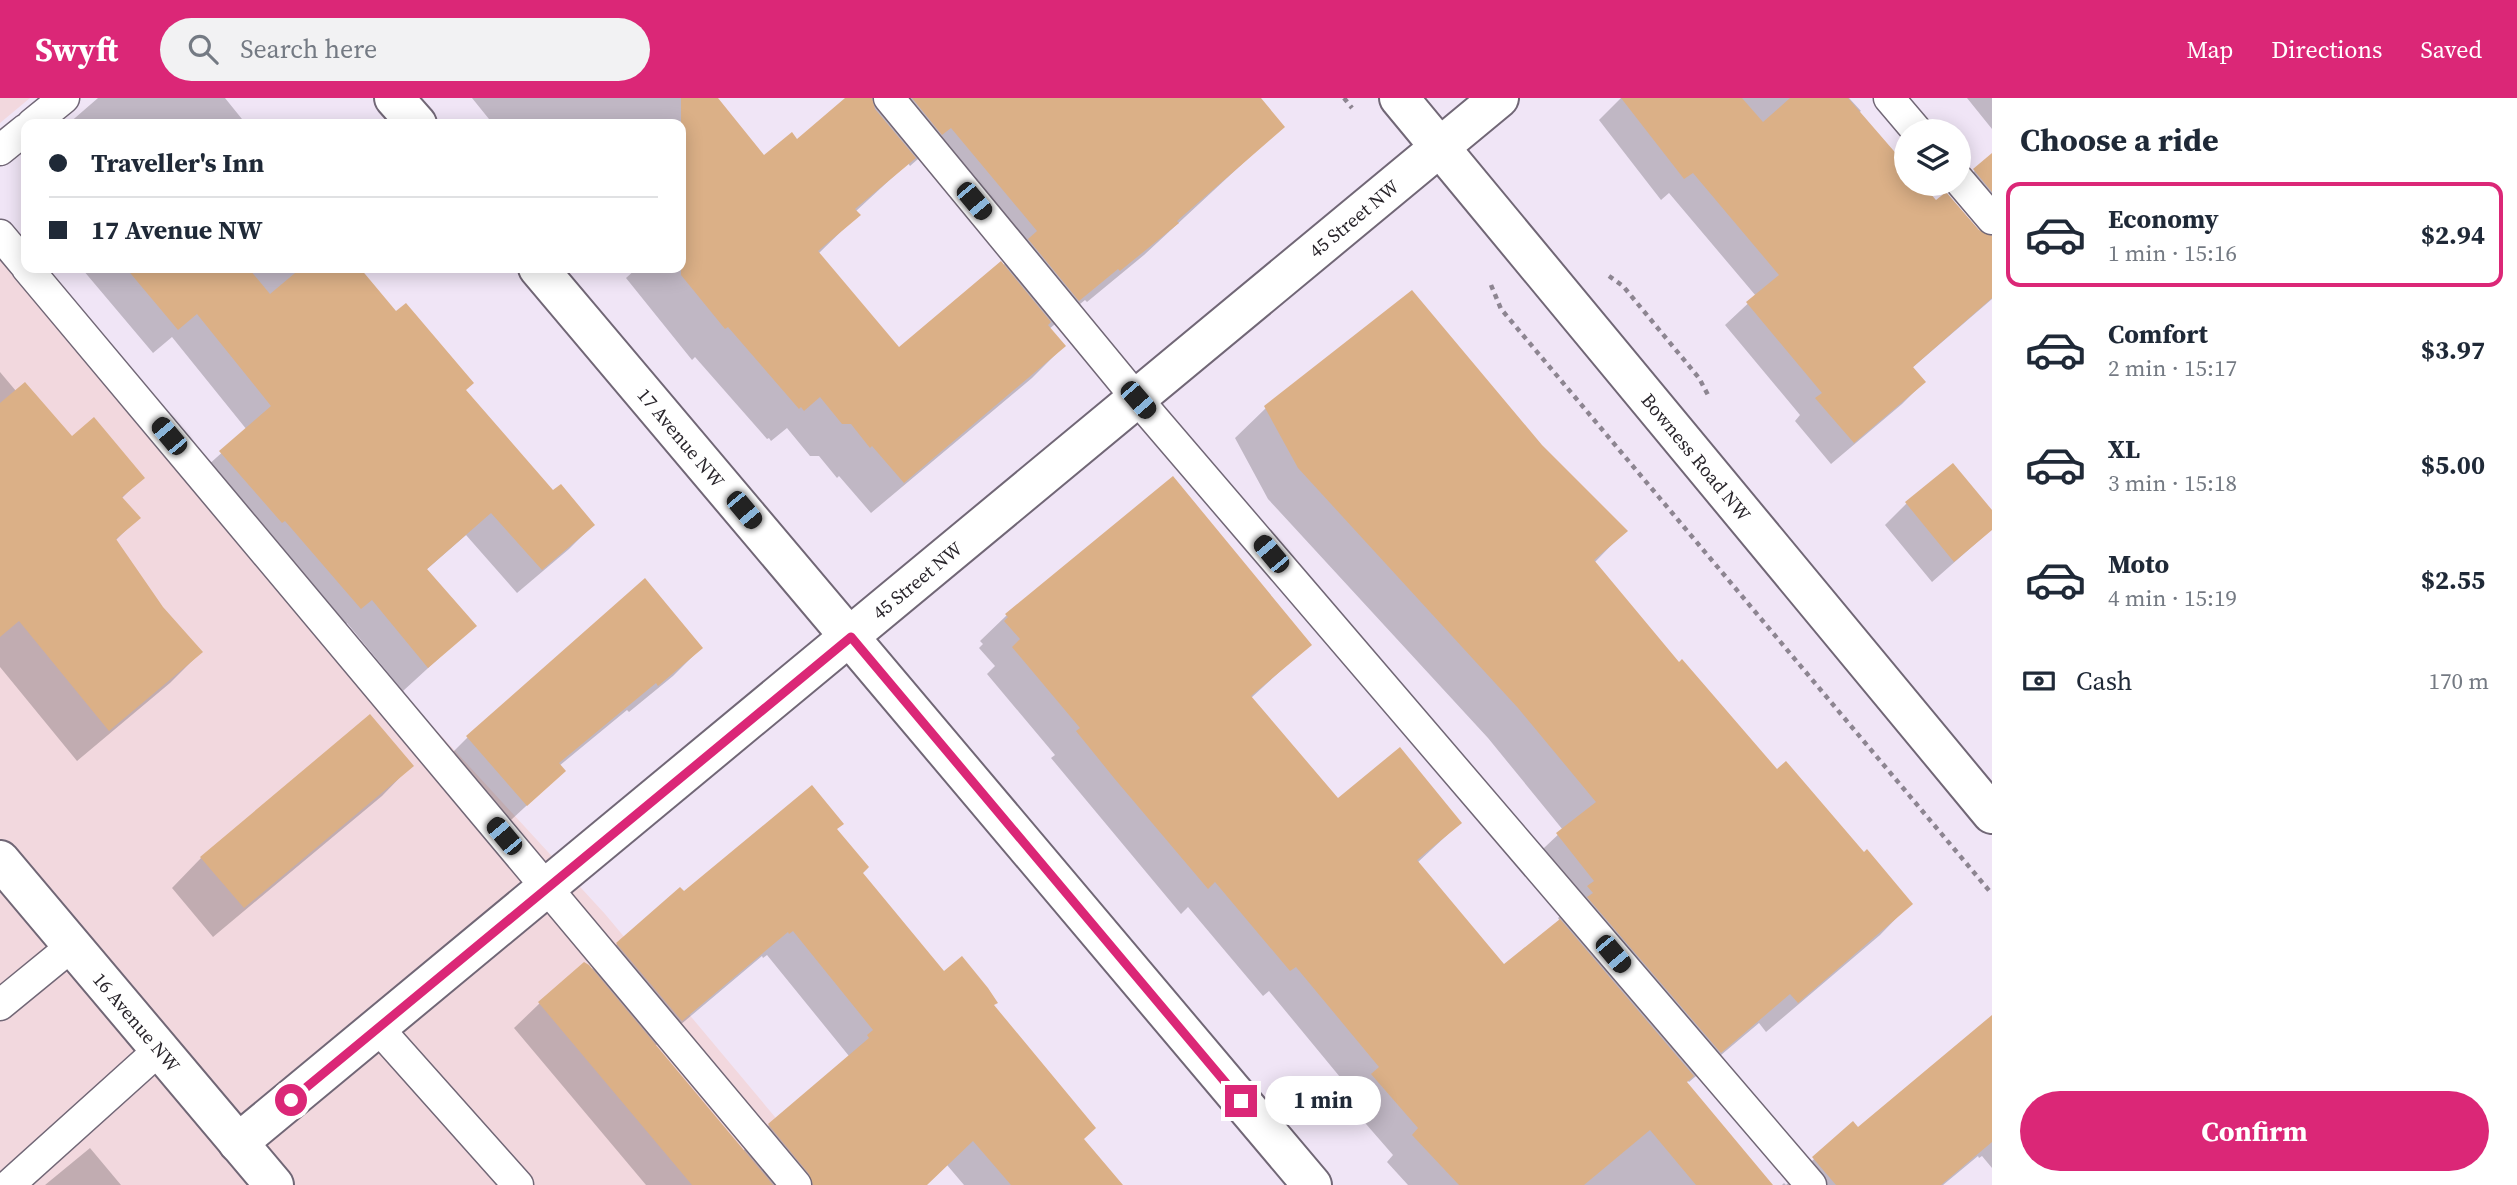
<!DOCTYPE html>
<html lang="en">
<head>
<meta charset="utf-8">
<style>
  body { margin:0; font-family:"Source Serif 4",serif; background:#f2f2f3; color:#1f2937; height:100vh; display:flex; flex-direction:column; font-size:26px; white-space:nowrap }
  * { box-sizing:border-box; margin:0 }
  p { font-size:23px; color:#747a83 }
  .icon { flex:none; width:38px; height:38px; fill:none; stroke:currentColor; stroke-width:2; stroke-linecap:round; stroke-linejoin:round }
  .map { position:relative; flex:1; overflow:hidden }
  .panel { display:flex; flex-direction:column; background:#fff; width:525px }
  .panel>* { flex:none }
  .top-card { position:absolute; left:21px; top:21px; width:665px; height:154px; border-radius:14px; box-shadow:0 4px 18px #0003; display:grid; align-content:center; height:154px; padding:0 28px; background:#fff }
  .tools { position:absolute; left:1894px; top:21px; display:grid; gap:14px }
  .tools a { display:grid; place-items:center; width:77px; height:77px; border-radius:50%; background:#fff; box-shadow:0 4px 18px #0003; font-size:35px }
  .end { position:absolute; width:32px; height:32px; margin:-16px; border:9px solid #db2777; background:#fff; box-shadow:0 0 0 4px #fff }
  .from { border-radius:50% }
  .bubble { position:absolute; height:49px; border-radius:24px; background:#fff; box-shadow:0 4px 18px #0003; font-size:23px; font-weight:700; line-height:49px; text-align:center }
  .car { position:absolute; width:21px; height:42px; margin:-21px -10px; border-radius:9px; box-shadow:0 0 5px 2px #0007; background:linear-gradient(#222 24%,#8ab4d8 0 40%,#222 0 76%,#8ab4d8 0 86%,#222 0) }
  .top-card b { display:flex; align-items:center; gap:24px; height:66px; font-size:26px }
  .top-card b+b { border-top:2px solid #e0e1e3 }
  .top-card i { width:18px; height:18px; background:#1f2937 }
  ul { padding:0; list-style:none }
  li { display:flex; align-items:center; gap:21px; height:105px; margin:0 14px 10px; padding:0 14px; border:4px solid transparent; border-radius:14px }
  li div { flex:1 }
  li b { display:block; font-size:26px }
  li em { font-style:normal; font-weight:700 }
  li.selected { border-color:#db2777 }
  li>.icon { width:63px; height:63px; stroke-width:1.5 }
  h2 { padding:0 28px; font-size:32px; line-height:84px }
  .pay { display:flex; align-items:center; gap:18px; height:77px; padding:0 28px; font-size:26px }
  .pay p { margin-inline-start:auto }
  .button { display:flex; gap:14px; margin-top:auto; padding:14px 28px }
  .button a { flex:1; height:80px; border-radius:42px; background:#db2777; color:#fff; font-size:28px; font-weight:700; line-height:80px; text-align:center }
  header { display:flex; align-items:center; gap:42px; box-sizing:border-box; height:98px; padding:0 35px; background:#db2777; color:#fff }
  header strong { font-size:33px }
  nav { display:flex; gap:38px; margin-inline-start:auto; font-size:24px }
  .search { width:490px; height:63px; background:#f2f2f3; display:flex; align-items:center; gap:18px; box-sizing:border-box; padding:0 24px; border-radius:38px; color:#747a83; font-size:26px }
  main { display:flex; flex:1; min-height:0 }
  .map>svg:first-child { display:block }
</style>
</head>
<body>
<header>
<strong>Swyft</strong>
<div class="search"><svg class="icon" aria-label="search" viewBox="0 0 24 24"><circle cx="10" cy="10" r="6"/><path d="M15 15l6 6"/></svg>Search here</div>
<nav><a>Map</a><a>Directions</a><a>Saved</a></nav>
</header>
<main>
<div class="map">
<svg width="1992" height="1087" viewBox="0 0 1992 1087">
  <rect width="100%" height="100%" fill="#f0e5f6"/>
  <path fill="#f2d8de" d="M 0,0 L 30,0 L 0,25 Z
    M 0,141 L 195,370 L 605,816 L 832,1087 L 0,1087 Z"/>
  <path fill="#0003" fill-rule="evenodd" d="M 98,0 L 225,0 L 246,26 L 68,26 Z
    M 472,0 L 716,0 L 764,60 L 797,43 L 847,0 L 1258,0 L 1283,28 L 1144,157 L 1087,204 L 1085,202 L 1049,231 L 1064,248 L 1032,280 L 871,415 L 839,378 L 837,380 L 819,358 L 810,358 L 787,330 L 771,343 L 769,340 L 767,341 L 695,259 L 692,262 L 626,180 L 637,170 L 681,170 L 681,26 L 493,26 ZM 918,61 L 1006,165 L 899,251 L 818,156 L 858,117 L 855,114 L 908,65 L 910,68 Z
    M 1621,0 L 1849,0 L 1861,13 L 1858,15 L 1906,86 L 1919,86 L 1936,105 L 1987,140 L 1984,133 L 1952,94 L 1992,57 L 1992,201 L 1912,270 L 1924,284 L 1902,306 L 1831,366 L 1795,323 L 1800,317 L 1725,227 L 1756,198 L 1669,95 L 1661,102 L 1599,22 Z
    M 1967,0 L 1992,0 L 1992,31 Z
    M 85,170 L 358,170 L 396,216 L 553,394 L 593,427 L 569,451 L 517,495 L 466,437 L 426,472 L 474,528 L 403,593 L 347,525 L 336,534 L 196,378 L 247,332 L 172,239 L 153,255 L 83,172 Z
    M 0,274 L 16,293 L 71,341 L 143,379 L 121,401 L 138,420 L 115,443 L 162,510 L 201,554 L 170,585 L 77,663 L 0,569 Z
    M 1266,310 L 1541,348 L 1625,433 L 1594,465 L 1678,567 L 1777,673 L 1864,757 L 1910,806 L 1880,837 L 1766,934 L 1759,925 L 1689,984 L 1687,982 L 1685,985 L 1770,1087 L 1408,1087 L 1387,1064 L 1393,1057 L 1346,1003 L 1354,996 L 1269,893 L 1263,898 L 1188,809 L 1181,816 L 1051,660 L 1055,657 L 987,576 L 995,568 L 979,550 L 983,546 L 980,543 L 1007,517 L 1310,546 L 1251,600 L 1338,702 L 1460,725 L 1417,765 L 1504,869 L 1560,823 L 1558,820 L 1564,814 L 1526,767 L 1563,732 L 1488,640 L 1268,401 L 1235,340 Z
    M 1952,367 L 1992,415 L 1992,431 L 1932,484 L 1885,427 L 1906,406 Z
    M 645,483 L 701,550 L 673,578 L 629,614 L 627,612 L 559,668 L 564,673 L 498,734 L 440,667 L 467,640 Z
    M 370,618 L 411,668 L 382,698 L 213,839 L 172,790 L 201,760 Z
    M 836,731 L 861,775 L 944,876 L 992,908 L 1082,1042 L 1121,1087 L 964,1087 L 947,1067 L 926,1087 L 646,1087 L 514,930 L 540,905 L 590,873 L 617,846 L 680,792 L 684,796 ZM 767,857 L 849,958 L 769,1027 L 742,1054 L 654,949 L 762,858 L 763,860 Z
    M 1992,920 L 1992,1070 L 1982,1058 L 1979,1060 L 1978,1058 L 1943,1087 L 1782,1087 L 1784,1085 L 1786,1087 L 1853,1025 L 1858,1031 Z
    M 90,1050 L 121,1087 L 45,1087 Z"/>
  <path fill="#dbb087" d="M 681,0 L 718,0 L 764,57 L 792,34 L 797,41 L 845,0 L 872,0 L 875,11 L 916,60 L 855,111 L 861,117 L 818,153 L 899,249 L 1001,163 L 1051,224 L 1048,227 L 1066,248 L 904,385 L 872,348 L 870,350 L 851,326 L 842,326 L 820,299 L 804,313 L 801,309 L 799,311 L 728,229 L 725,231 L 681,177 Z
    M 912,0 L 1261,0 L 1285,29 L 1177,123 L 1179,125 L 1120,173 L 1118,171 L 1079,203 L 1028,141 L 1037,133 L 951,30 L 942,37 Z
    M 1621,0 L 1742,0 L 1763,24 L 1790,0 L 1848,0 L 1906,67 L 1906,86 L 1922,86 L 1936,102 L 1946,94 L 1979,132 L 1992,138 L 1992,200 L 1913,269 L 1926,284 L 1854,345 L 1815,300 L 1822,295 L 1746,204 L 1779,177 L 1693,75 L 1684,81 Z
    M 1992,55 L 1992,94 L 1973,71 Z
    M 126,170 L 253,170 L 250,172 L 270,196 L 301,170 L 360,170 L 396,213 L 406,205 L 474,285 L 466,292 L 553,392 L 561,386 L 595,427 L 542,472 L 491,415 L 427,471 L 477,528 L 428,570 L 372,502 L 361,511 L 285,423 L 282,425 L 219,353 L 271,308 L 197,216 L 178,232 Z
    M 1412,192 L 1542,347 L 1628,433 L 1594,462 L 1679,564 L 1682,561 L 1777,671 L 1786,663 L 1864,754 L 1867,751 L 1913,806 L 1798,905 L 1790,896 L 1721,955 L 1587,799 L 1593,795 L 1587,788 L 1594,783 L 1556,735 L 1596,704 L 1518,610 L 1298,370 L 1264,308 Z
    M 25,284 L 72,338 L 94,319 L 145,380 L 122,399 L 141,420 L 116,441 L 163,509 L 203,554 L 109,633 L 19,523 L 0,539 L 0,305 Z
    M 1953,365 L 1992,412 L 1992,432 L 1954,464 L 1905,404 Z
    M 1173,378 L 1312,547 L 1251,598 L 1338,700 L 1400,649 L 1462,725 L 1417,762 L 1504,866 L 1560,821 L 1694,978 L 1687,984 L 1773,1087 L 1696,1087 L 1650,1032 L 1584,1087 L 1459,1087 L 1412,1037 L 1418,1030 L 1371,976 L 1379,969 L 1296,869 L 1290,873 L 1215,784 L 1208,791 L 1114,680 L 1076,633 L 1080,630 L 1012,549 L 1020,541 L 1004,523 L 1008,519 L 1005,516 Z
    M 645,480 L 703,550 L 658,588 L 656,585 L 559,665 L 566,673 L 527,708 L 466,638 Z
    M 370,616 L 414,668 L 244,810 L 200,759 Z
    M 812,687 L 844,726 L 837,731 L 869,769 L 863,775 L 944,873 L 962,858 L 988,890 L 998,905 L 994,907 L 1096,1030 L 1084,1041 L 1123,1087 L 1011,1087 L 973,1043 L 927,1087 L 813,1087 L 809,1076 L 768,1026 L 869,940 L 867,937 L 873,932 L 793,833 L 789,836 L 788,834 L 682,923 L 616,845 L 680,789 L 684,793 Z
    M 584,864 L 589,867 L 773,1087 L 692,1087 L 538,904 Z
    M 1992,917 L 1992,1044 L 1941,1087 L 1836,1087 L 1812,1059 L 1853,1023 L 1858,1029 Z"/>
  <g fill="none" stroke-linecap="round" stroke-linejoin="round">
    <defs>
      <path id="lane" d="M 889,0 L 1138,302 L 1811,1087
        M 1889,0 L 1917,33
        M 32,26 L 64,0
        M 0,52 L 26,31
        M 1958,81 L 1992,121
        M 0,137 L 26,168
        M 27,170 L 796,1087
        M 0,907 L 72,848
        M 378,930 L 518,1087
        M 9,1087 L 159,952"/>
      <g id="street">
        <path d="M 394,0 L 417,26"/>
        <path id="s1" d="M 538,170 L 1312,1087"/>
        <path id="s2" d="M 238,1045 L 1499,0"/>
      </g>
      <g id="secondary">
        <path id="s3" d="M 1399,0 L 1992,716"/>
      </g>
      <g id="highway">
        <path id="s4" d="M 0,762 L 274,1087"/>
      </g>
    </defs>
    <use href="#lane" stroke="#716776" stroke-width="33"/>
    <use href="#street" stroke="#716776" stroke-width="42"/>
    <use href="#secondary" stroke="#716776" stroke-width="42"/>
    <use href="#highway" stroke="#716776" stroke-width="42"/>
    <path stroke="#8d8591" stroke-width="4.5" stroke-dasharray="5 5" stroke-linecap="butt" d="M 1344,0 L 1352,10
      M 1609,178 L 1623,188 L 1699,280 L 1708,297
      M 1491,187 L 1501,211 L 1992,796"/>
    <use href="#lane" stroke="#fff" stroke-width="30"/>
    <use href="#street" stroke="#fff" stroke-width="38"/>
    <use href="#secondary" stroke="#fff" stroke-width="38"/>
    <use href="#highway" stroke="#fff" stroke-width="38"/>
  </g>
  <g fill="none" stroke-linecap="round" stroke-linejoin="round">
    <path stroke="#db2777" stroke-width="9" d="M 291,1002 L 851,539 L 1241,1003"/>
  </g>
  <g text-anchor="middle" stroke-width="5" stroke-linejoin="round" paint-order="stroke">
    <g font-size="19" fill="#29252b" stroke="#f0e5f6">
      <text dy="7" stroke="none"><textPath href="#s2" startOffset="1449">45 Street NW</textPath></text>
      <text dy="7" stroke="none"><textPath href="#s1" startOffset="222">17 Avenue NW</textPath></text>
      <text dy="7" stroke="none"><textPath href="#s3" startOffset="466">Bowness Road NW</textPath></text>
      <text dy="7" stroke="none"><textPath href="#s2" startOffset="882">45 Street NW</textPath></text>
      <text dy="7" stroke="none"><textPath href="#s4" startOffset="212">16 Avenue NW</textPath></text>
    </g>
  </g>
</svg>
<div class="tools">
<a><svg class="icon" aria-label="layers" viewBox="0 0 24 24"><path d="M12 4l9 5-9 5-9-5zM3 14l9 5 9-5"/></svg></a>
</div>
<i class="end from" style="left:291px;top:1002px"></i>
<i class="end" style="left:1241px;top:1003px"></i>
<div class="bubble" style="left:1265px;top:978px;width:116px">1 min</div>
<i class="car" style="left:974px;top:103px;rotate:140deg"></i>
<i class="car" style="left:1138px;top:302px;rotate:139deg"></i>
<i class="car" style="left:169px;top:338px;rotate:320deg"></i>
<i class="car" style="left:744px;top:412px;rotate:140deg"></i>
<i class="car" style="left:1271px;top:456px;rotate:320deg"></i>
<i class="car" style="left:504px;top:738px;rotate:320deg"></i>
<i class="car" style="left:1613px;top:856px;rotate:140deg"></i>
<div class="top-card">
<b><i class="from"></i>Traveller's Inn</b>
<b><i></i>17 Avenue NW</b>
</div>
</div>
<section class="panel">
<h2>Choose a ride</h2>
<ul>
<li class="selected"><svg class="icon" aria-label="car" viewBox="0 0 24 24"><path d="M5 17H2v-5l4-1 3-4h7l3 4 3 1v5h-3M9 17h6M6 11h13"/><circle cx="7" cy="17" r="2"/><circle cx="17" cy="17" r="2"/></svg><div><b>Economy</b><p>1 min · 15:16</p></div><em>$2.94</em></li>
<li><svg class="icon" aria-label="car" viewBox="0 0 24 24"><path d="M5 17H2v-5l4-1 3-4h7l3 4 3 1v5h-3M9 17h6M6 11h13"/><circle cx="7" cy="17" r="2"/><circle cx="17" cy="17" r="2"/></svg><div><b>Comfort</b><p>2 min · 15:17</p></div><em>$3.97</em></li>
<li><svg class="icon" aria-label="car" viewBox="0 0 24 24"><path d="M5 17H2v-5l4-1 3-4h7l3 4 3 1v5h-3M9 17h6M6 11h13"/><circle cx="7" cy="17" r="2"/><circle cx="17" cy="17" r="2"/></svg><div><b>XL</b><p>3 min · 15:18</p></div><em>$5.00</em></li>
<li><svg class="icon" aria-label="car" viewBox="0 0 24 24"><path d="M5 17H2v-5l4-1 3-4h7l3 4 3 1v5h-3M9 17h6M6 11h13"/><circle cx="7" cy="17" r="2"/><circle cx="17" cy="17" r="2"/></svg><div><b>Moto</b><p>4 min · 15:19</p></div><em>$2.55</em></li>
</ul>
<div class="pay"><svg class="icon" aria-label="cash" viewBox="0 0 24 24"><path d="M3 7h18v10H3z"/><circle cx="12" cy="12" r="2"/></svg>Cash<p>170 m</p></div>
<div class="button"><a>Confirm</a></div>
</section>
</main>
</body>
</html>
